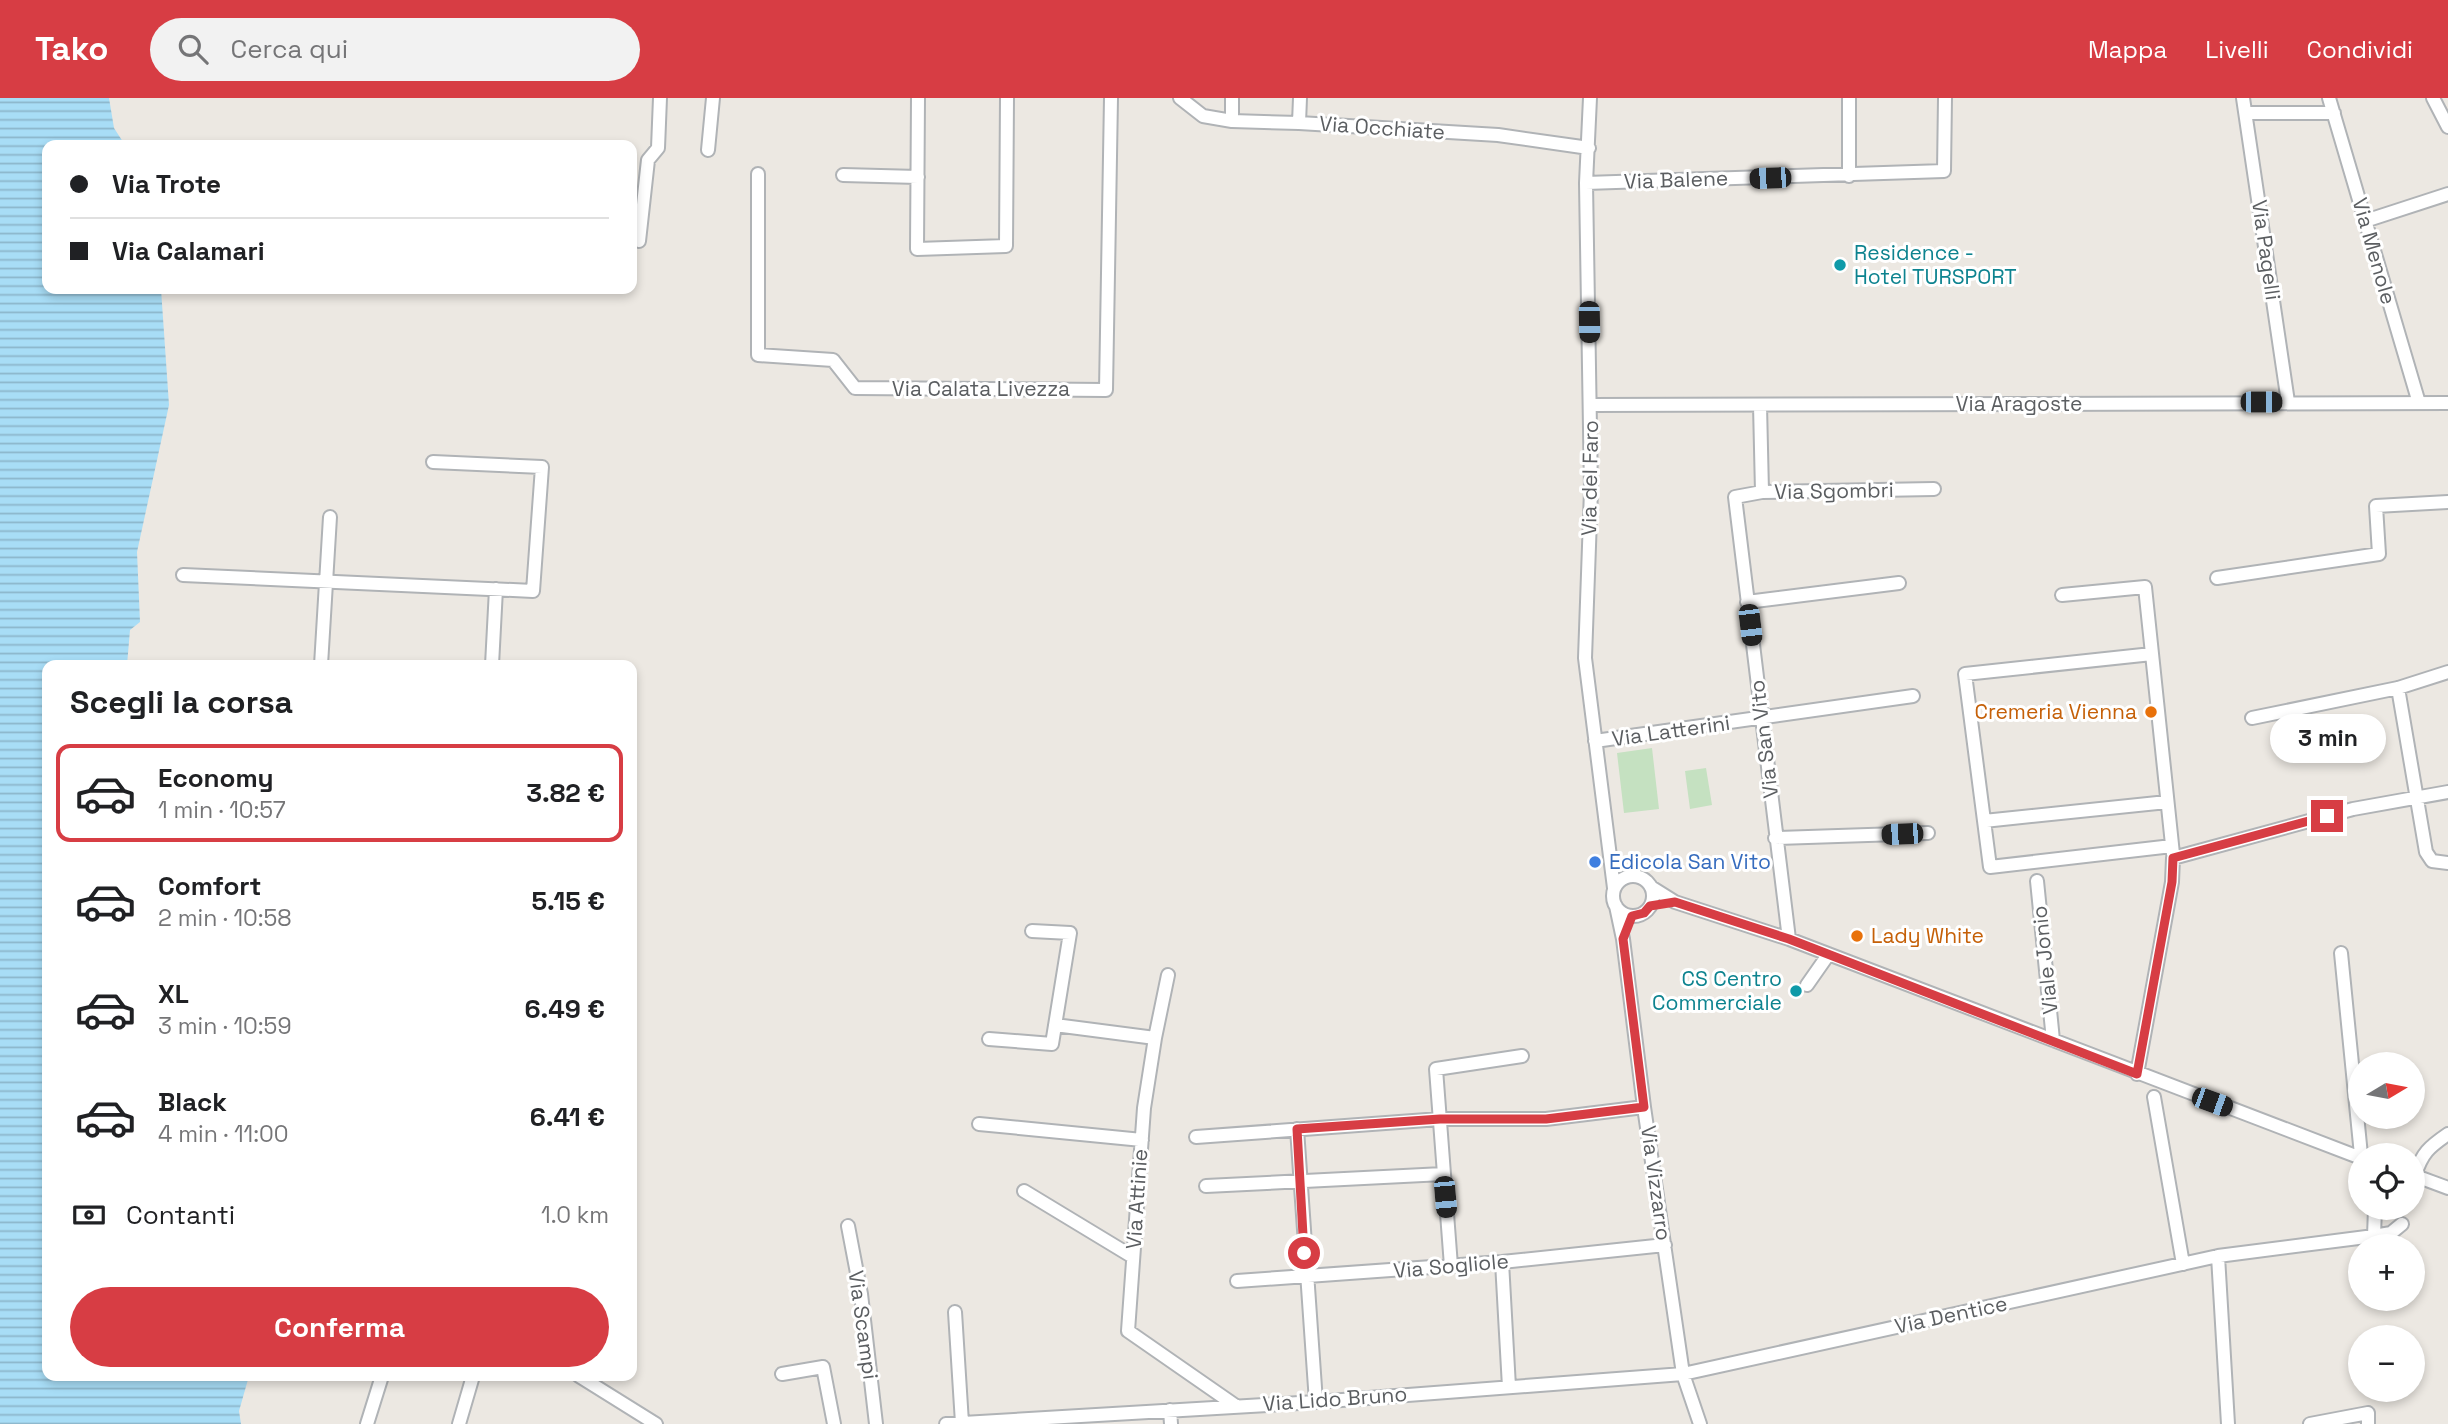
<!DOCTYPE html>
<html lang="it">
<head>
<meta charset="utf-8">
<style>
  body { margin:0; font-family:"Space Grotesk",sans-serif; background:#f2f2f2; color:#202124; height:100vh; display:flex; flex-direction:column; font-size:26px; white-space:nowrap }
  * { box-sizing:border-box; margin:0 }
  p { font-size:23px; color:#757577 }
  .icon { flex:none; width:38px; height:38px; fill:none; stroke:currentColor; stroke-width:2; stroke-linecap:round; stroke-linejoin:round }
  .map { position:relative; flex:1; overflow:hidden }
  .panel { position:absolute; left:42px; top:562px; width:595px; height:721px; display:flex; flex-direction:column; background:#fff; border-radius:14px; box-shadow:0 4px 10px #0003 }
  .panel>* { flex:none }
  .hud { position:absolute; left:42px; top:42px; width:595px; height:154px; border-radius:14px; box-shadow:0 4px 10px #0003; display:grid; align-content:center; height:154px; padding:0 28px; background:#fff }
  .needle { width:46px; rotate:80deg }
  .controls { position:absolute; left:2348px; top:954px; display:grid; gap:14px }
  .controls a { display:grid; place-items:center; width:77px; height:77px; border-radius:50%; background:#fff; box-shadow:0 4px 10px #0003; font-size:35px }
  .end { position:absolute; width:32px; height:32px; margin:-16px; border:9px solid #d73d44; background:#fff; box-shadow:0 0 0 4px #fff }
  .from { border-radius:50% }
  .bubble { position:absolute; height:49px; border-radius:24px; background:#fff; box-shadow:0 4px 10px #0003; font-size:23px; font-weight:700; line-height:49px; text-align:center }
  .car { position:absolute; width:21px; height:42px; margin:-21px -10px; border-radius:9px; box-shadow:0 0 5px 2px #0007; background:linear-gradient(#222 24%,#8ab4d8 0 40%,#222 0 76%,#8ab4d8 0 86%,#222 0) }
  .hud b { display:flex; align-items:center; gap:24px; height:66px; font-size:26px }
  .hud b+b { border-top:2px solid #e0e0e0 }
  .hud i { width:18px; height:18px; background:#202124 }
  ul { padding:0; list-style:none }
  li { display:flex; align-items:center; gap:21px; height:98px; margin:0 14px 10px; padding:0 14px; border:4px solid transparent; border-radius:14px }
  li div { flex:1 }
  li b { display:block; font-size:26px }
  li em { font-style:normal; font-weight:700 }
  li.on { border-color:#d73d44 }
  li>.icon { width:63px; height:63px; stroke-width:1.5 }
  h2 { padding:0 28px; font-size:32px; line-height:84px }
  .pay { display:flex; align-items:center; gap:18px; height:77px; padding:0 28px; font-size:26px }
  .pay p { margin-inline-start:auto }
  .cta { display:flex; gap:14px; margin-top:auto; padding:14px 28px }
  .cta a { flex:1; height:80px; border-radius:42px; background:#d73d44; color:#fff; font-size:28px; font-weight:700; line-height:80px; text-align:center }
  header { display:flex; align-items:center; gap:42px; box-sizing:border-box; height:98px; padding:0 35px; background:#d73d44; color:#fff }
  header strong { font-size:33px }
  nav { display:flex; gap:38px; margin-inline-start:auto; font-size:24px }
  .search { width:490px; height:63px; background:#f2f2f2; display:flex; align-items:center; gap:18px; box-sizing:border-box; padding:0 24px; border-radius:38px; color:#757577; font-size:26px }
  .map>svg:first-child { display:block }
</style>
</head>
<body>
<header>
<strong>Tako</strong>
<div class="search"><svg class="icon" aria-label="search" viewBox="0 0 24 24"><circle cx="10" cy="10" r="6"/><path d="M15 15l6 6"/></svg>Cerca qui</div>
<nav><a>Mappa</a><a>Livelli</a><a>Condividi</a></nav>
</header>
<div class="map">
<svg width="2448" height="1326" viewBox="0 0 2448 1326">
  <defs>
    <pattern id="water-rules" width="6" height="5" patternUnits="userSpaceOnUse" patternTransform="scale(1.75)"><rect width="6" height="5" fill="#a8ddf6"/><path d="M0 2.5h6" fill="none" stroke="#8cb6cb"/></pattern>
  </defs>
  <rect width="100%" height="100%" fill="#ece8e2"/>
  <path fill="#c5e1c1" d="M 1652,650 L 1659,711 L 1624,715 L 1617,655 Z
    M 1706,670 L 1712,707 L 1690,711 L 1685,673 Z"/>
  <path fill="url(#water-rules)" d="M 0,0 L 109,0 L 114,30 L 125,47 L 47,47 L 47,191 L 161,191 L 169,307 L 137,454 L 140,524 L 130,532 L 127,567 L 47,567 L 47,1278 L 249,1278 L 239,1313 L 241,1326 L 0,1326 Z"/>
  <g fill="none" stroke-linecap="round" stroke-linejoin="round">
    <defs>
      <path id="minor" d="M 918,0 L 917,151 L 1006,148 L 1007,0
        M 1180,0 L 1203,18 L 1232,23 L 1299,25 L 1498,37 L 1589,50
        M 1590,0 L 1586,85 L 1591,392 L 1585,560 L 1614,790
        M 1849,0 L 1849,78
        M 2243,0 L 2288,304
        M 2329,0 L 2419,305
        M 2433,0 L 2448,29
        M 2246,15 L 2334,15
        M 1232,23 L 1232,0
        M 1299,25 L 1300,0
        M 708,52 L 713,0
        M 758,76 L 758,257 L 833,262 L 855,290 L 1106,292 L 1111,0
        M 843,77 L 918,79
        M 1586,85 L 1944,73 L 1945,0
        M 2365,123 L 2448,96
        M 639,143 L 648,62 L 658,50 L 660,0
        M 1591,307 L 2448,305
        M 1760,307 L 1762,394
        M 183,477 L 533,493 L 542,369 L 433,364
        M 2217,480 L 2379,456 L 2376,408 L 2448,404
        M 2062,497 L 2145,489 L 2173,756
        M 1747,504 L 1899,485
        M 2152,556 L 1965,576 L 1990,769 L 2172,748
        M 321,567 L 330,419
        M 492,567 L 496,491
        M 2398,590 L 2426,754 L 2432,763 L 2448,765
        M 2252,620 L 2398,590 L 2448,574
        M 1595,643 L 1913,598
        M 1984,723 L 2167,704
        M 1775,740 L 1928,735
        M1613 798a20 20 0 1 1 40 0a20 20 0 1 1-40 0Z
        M 2037,783 L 2053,942
        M 1651,789 L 1675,804 L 1789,841 L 2361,1060
        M 1616,808 L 1623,841 L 1644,1009 L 1683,1276 L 1700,1326
        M 1789,841 L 1735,399 L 1762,394 L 1934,391
        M 2341,855 L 2361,1057
        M 1807,887 L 1828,857
        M 1055,927 L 1155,940 L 1144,1010 L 1128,1233 L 1236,1308
        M 1155,940 L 1168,877
        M 989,941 L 1052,946 L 1070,835 L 1032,833
        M 2137,976 L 2172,784 L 2173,760 L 2353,711 L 2448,694
        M 2154,999 L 2183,1166
        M 979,1026 L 1142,1042
        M 1297,1031 L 1316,1304
        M 1196,1039 L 1440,1021 L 1546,1021 L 1644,1009
        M 2413,1077 L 2448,1090
        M 2415,1077 C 2422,1055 2429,1049 2448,1036
        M 1206,1088 L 1443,1076
        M 1024,1093 L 1133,1159
        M 848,1128 L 861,1196 L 876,1326
        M 2374,1138 L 2375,1110
        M 2218,1158 L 2228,1326
        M 1502,1164 L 1509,1289
        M 1451,1168 L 1436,971 L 1522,958
        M 1237,1183 L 1502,1164 L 1665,1147
        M 955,1214 L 962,1325
        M 782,1276 L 823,1269 L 834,1326
        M 579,1278 L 656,1326
        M 1170,1312 L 1171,1326
        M 367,1326 L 382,1278
        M 459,1326 L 473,1278
        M 946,1326 L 1316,1304 L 1683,1276 L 2218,1158 L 2374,1138 L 2391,1135 L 2402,1126
        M 2310,1326 L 2368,1315 L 2368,1326"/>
    </defs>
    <use href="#minor" stroke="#b0b3b6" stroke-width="16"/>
    <use href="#minor" stroke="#fff" stroke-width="12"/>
  </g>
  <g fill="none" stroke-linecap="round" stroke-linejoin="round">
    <path stroke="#d73d44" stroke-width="9" d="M 1304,1155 L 1297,1031 L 1440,1021 L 1546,1021 L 1644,1009 L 1623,841 L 1632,818 L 1644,815 L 1650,808 L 1675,804 L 1789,841 L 2137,976 L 2172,784 L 2173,760 L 2327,718"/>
  </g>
  <g fill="#0f9aa8" stroke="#fff" stroke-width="2.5">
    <circle cx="1840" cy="167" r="7"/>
    <circle cx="1796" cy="893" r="7"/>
  </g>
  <g fill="#e8710a" stroke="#fff" stroke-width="2.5">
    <circle cx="2151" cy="614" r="7"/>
    <circle cx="1857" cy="838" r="7"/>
  </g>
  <circle fill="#3f7fe0" stroke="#fff" stroke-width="2.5" cx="1595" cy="764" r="7"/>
  <g text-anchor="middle" stroke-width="6" stroke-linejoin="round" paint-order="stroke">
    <g font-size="21" fill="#5b5e61" stroke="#fff">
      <text transform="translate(1382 30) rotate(4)" y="7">Via Occhiate</text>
      <text transform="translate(1676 82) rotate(-2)" y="7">Via Balene</text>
      <text transform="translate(2266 152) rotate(82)" y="7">Via Pagelli</text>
      <text transform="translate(2374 153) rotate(74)" y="7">Via Menole</text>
      <text x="981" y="298">Via Calata Livezza</text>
      <text x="2019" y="313">Via Aragoste</text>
      <text transform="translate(1590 380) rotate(-89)" y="7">Via del Faro</text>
      <text transform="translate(1834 393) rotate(-1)" y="7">Via Sgombri</text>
      <text transform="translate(1671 633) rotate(-8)" y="7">Via Latterini</text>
      <text transform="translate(1764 641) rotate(-97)" y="7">Via San Vito</text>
      <text transform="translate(2045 862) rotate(-96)" y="7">Viale Jonio</text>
      <text transform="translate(1656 1085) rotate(82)" y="7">Via Vizzarro</text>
      <text transform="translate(1137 1101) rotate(-86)" y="7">Via Attinie</text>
      <text transform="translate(1451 1168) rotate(-5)" y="7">Via Sogliole</text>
      <text transform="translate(1951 1217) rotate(-12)" y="7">Via Dentice</text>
      <text transform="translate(863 1227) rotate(82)" y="7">Via Scampi</text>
      <text transform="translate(1335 1301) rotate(-4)" y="7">Via Lido Bruno</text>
    </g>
    <g font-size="21" fill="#0d838f" stroke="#fff" text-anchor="start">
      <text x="1854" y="162">Residence -<tspan x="1854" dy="24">Hotel TURSPORT</tspan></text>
      <text x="1782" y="888" text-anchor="end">CS Centro<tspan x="1782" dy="24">Commerciale</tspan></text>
    </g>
    <g font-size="21" fill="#c56008" stroke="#fff" text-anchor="end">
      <text x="2137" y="621">Cremeria Vienna</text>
      <text x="1871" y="845" text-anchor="start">Lady White</text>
    </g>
    <g font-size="21" fill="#366cbe" stroke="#fff" text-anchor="start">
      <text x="1609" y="771">Edicola San Vito</text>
    </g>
  </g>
</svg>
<div class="controls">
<a><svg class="needle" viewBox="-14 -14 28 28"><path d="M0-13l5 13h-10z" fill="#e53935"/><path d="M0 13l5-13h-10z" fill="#757577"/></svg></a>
<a><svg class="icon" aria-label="locate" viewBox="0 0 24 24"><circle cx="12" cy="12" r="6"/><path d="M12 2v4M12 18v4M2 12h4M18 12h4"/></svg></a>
<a>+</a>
<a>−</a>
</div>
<i class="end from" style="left:1304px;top:1155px"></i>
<i class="end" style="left:2327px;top:718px"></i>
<div class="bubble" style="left:2270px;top:616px;width:116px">3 min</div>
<i class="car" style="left:1770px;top:80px;rotate:268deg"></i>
<i class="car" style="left:1589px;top:224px;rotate:179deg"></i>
<i class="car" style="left:2261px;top:304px;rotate:90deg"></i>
<i class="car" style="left:1750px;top:527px;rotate:173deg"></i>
<i class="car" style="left:1902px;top:736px;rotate:268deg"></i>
<i class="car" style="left:2212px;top:1004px;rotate:110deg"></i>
<i class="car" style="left:1445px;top:1099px;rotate:175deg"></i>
<div class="hud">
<b><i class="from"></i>Via Trote</b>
<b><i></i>Via Calamari</b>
</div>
<section class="panel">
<h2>Scegli la corsa</h2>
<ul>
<li class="on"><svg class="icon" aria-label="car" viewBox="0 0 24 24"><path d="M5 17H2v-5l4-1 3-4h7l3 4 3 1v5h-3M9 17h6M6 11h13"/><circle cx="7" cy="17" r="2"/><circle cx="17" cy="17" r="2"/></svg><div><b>Economy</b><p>1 min · 10:57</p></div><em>3.82 €</em></li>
<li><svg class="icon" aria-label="car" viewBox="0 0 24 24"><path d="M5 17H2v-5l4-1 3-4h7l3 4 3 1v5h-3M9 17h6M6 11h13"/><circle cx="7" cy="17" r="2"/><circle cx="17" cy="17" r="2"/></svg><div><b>Comfort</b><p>2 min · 10:58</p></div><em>5.15 €</em></li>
<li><svg class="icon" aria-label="car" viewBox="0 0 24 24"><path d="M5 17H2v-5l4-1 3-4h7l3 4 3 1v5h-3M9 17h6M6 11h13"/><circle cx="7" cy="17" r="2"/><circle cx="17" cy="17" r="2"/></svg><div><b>XL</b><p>3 min · 10:59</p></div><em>6.49 €</em></li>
<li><svg class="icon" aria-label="car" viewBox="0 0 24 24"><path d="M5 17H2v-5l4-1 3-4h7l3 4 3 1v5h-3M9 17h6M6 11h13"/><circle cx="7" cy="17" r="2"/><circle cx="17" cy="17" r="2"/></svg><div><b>Black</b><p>4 min · 11:00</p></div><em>6.41 €</em></li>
</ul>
<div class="pay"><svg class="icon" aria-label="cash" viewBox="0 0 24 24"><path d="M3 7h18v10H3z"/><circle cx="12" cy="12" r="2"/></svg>Contanti<p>1.0 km</p></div>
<div class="cta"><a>Conferma</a></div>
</section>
</div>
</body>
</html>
